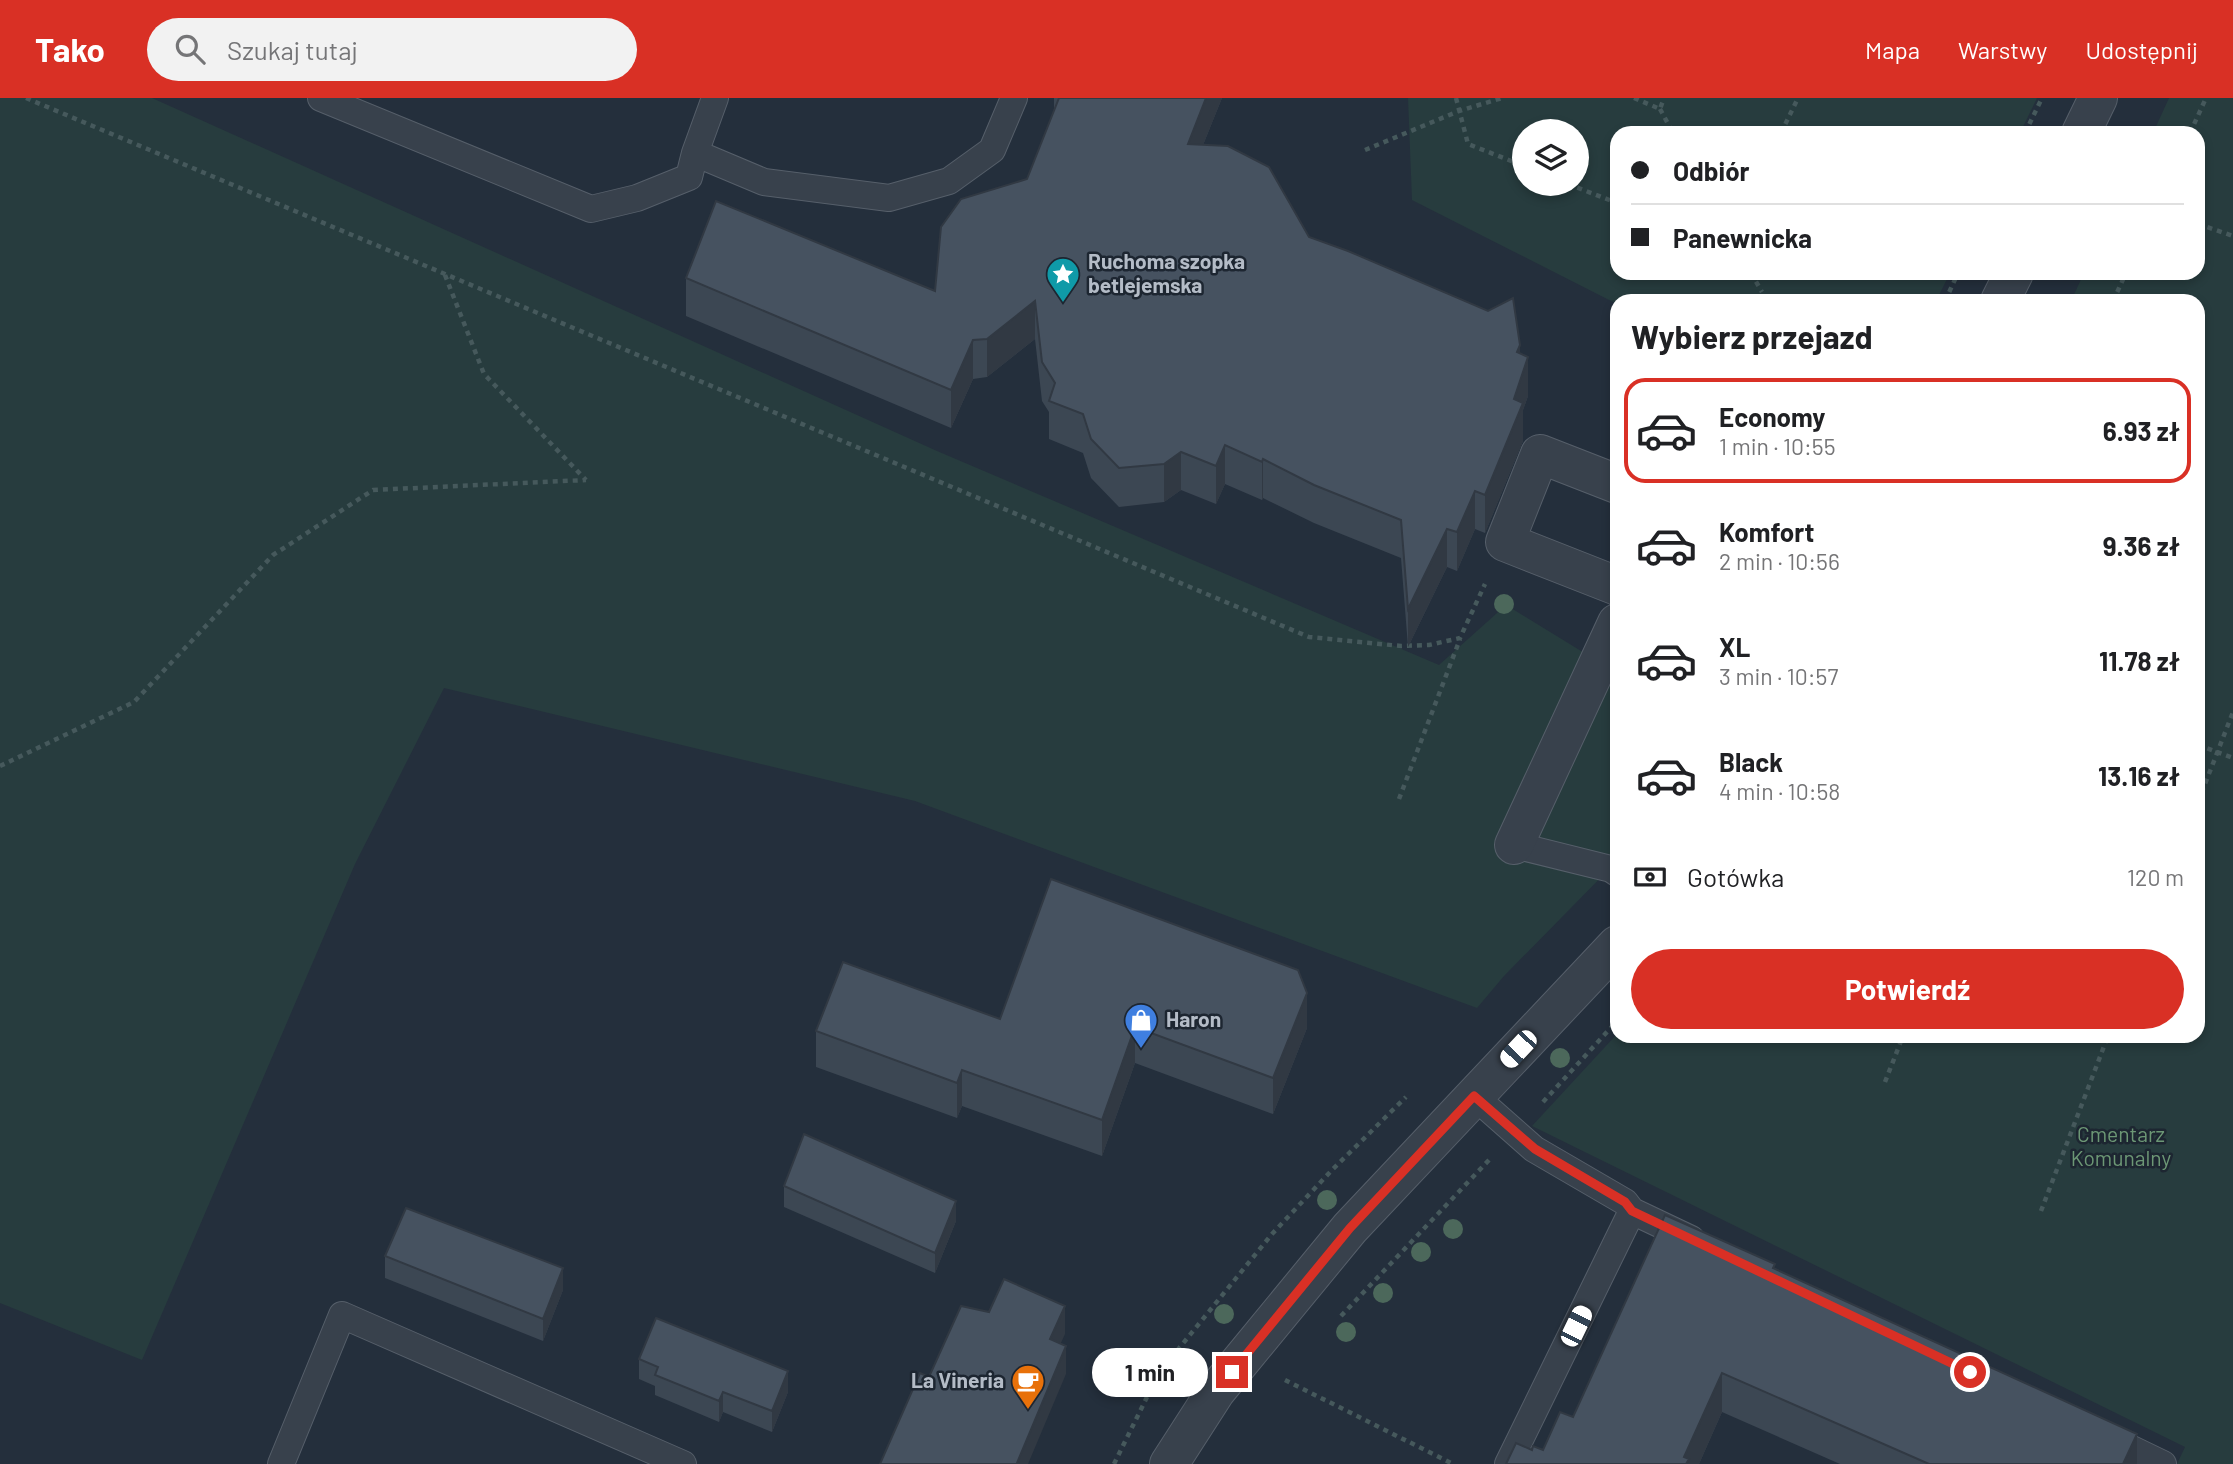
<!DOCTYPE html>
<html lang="pl">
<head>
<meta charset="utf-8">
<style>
  body { margin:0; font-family:Barlow,sans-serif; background:#f2f2f2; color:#202124; height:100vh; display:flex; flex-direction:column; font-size:26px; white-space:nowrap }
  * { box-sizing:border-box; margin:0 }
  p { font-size:23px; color:#757577 }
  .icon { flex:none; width:38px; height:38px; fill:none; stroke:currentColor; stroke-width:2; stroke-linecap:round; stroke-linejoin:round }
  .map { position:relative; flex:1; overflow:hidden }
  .details { position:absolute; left:1610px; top:196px; width:595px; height:749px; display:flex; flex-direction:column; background:#fff; border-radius:21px; box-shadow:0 4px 10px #0003 }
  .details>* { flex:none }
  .banner { position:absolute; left:1610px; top:28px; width:595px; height:154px; border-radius:21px; box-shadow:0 4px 10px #0003; display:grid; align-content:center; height:154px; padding:0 21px; background:#fff }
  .buttons { position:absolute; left:1512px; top:21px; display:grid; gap:14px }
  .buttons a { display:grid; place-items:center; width:77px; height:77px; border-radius:50%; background:#fff; box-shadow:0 4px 10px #0003; font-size:35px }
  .end { position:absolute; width:32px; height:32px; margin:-16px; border:9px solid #d93025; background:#fff; box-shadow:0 0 0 4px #fff }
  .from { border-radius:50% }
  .bubble { position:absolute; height:49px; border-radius:24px; background:#fff; box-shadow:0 4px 10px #0003; font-size:23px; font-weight:700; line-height:49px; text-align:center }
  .car { position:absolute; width:21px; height:42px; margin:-21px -10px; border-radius:9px; box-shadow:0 0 5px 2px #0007; background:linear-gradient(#fff 24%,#345 0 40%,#fff 0 76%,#345 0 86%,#fff 0) }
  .banner b { display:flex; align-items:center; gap:24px; height:66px; font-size:26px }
  .banner b+b { border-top:2px solid #e0e0e0 }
  .banner i { width:18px; height:18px; background:#202124 }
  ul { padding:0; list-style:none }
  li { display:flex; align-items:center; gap:21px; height:105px; margin:0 14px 10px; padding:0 7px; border:4px solid transparent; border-radius:21px }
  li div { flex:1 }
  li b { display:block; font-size:26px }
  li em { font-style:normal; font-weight:700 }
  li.on { border-color:#d93025 }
  li>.icon { width:63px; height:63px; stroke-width:1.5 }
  h2 { padding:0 21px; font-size:32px; line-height:84px }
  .pay { display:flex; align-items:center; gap:18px; height:77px; padding:0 21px; font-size:26px }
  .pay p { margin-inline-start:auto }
  .cta { display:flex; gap:14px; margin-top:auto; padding:14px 21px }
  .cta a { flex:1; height:80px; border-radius:42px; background:#d93025; color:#fff; font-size:28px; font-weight:700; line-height:80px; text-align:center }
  header { display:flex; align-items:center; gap:42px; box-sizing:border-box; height:98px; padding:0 35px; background:#d93025; color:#fff }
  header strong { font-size:33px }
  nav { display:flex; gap:38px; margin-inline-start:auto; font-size:24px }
  .search { width:490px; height:63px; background:#f2f2f2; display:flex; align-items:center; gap:18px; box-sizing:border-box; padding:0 24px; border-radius:38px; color:#757577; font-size:26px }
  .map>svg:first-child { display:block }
</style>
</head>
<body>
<header>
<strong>Tako</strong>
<div class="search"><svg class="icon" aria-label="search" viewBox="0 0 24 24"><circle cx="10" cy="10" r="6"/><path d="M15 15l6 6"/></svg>Szukaj tutaj</div>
<nav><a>Mapa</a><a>Warstwy</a><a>Udostępnij</a></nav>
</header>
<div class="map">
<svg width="2233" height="1366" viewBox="0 0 2233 1366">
  <rect width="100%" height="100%" fill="#242f3c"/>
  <path fill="#273c3e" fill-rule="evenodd" d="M 0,0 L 152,0 L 937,353 L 1439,567 L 1506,507 L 1617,575 L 1617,763 L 1504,878 L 1477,910 L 915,703 L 444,590 L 355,766 L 142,1262 L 0,1205 Z
    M 1408,0 L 2037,0 L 2020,35 L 1617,35 L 1617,175 L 1950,175 L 1936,203 L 1617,203 L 1617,206 L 1412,102 ZM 1577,33 L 1577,86 L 1524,86 L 1524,33 Z
    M 2169,0 L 2233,0 L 2233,1366 L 2177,1366 L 2185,1349 L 1532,1028 L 1617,936 L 1617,938 L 2198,938 L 2198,203 L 2071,203 L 2084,175 L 2198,175 L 2198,35 L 2153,35 Z"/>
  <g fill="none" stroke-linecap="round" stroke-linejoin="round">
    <defs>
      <path id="service" d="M 321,0 L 591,111 L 637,100 L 689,79 L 695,55
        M 715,0 L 695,55 L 764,84 L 889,100 L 949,83 L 992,52 L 1014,0
        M 1514,747 L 1611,771 L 1617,775
        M 1474,998 L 1534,1051 L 1625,1104 L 1632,1113 L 1508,1366
        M 1632,1113 L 1691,1141
        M 2105,1338 L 2163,1366
        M 281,1366 L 342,1217 L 683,1366"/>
      <path id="pedestrian" d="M 1617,386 L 1540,356 L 1505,444 L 1617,488
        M 1514,747 L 1617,525"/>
      <path id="tertiary" d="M 2081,35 L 2098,0
        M 2000,203 L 2014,175
        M 1169,1366 L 1216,1293 L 1350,1130 L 1617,847"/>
    </defs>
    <use href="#service" stroke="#565f6a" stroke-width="28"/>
    <use href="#pedestrian" stroke="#565f6a" stroke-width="40"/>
    <use href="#tertiary" stroke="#565f6a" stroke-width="40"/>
    <path stroke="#46595c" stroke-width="4.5" stroke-dasharray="5 5" stroke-linecap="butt" d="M 26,0 L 1309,539 L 1401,548 L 1429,547 L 1460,540 L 1485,486
      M 1456,0 L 1468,46 L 1524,68
      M 1634,0 L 1660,11 L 1664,0
      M 1660,11 L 1673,35
      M 1781,35 L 1798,0
      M 2025,35 L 2042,0
      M 2190,35 L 2206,0
      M 1365,52 L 1459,13 L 1502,0
      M 1568,86 L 1617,105
      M 2198,126 L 2233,138
      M 1751,175 L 1762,194
      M 445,177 L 484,276 L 586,382
      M 1945,203 L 1958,175
      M 2113,203 L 2126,175
      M 2198,647 L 2233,660
      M 0,668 L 134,604 L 273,457 L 373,392 L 586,382
      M 1399,701 L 1460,541
      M 2198,704 L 2233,614
      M 1885,984 L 1903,938
      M 1543,1004 L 1617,923
      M 2041,1113 L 2108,938
      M 1341,1218 L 1489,1062
      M 1285,1282 L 1453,1366
      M 1114,1366 L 1147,1299 L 1176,1254 L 1272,1136 L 1332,1072 L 1406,999"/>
    <use href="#service" stroke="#38414c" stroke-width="26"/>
    <use href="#pedestrian" stroke="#38414c" stroke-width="38"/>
    <use href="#tertiary" stroke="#38414c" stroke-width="38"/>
  </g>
  <g fill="#4c685b">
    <circle cx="1504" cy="506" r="10"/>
    <circle cx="1560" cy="960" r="10"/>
    <circle cx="1327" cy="1102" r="10"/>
    <circle cx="1453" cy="1131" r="10"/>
    <circle cx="1421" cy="1154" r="10"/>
    <circle cx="1383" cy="1195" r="10"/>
    <circle cx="1224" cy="1216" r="10"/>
    <circle cx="1346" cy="1234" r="10"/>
  </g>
  <path fill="#3c4753" d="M 1054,0 L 1222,0 L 1203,47 L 1309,139 L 1520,256 L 1528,298 L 1523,312 L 1523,343 L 1485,435 L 1475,431 L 1457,473 L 1447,469 L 1408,549 L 1401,460 L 1314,425 L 1263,400 L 1262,402 L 1225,386 L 1216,406 L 1181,392 L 1164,404 L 1119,409 L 1091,380 L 1083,355 L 1049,341 L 1049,314 L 1042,303 L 1035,241 L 987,279 L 973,281 L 951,330 L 686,218 L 686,180 L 935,193 L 1027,81 L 1054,13 Z
    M 1000,921 L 1307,930 L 1273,1016 L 1135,965 L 1102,1058 L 962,1008 L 957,1020 L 816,969 L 816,933 Z
    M 784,1088 L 956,1123 L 935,1175 L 784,1109 Z
    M 385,1158 L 563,1192 L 543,1243 L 385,1180 Z
    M 1775,1171 L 2137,1366 L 1840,1366 L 1722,1314 L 1699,1366 L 1532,1352 L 1543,1352 L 1573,1319 Z
    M 639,1261 L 788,1294 L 772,1334 L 723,1314 L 719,1324 L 655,1297 L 655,1288 L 639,1281 Z"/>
  <path fill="#313943" d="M 1206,0 L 1222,0 L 1188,84 L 1188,46 Z
    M 1035,203 L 1035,241 L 987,279 L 987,241 Z
    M 973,242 L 973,281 L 951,330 L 951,292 Z
    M 1520,247 L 1520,281 L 1528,259 L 1528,298 L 1523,312 L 1523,343 L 1485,435 L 1485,397 L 1514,301 L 1517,254 Z
    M 1225,347 L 1225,386 L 1216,406 L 1216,368 Z
    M 1181,354 L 1181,392 L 1164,404 L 1164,366 Z
    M 1263,361 L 1263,400 L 1262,402 L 1262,364 Z
    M 1475,393 L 1475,431 L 1457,473 L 1457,434 Z
    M 1447,431 L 1447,469 L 1408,549 L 1408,511 Z
    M 1307,895 L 1307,930 L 1273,1016 L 1273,980 Z
    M 1135,929 L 1135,965 L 1102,1058 L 1102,1022 Z
    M 962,972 L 962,1008 L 957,1020 L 957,985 Z
    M 956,1103 L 956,1123 L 935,1175 L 935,1155 Z
    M 563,1170 L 563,1192 L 543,1243 L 543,1221 Z
    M 1065,1208 L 1065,1236 L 1050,1269 L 1050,1241 Z
    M 1066,1248 L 1066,1276 L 1028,1366 L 1017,1366 Z
    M 788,1273 L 788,1294 L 772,1334 L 772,1313 Z
    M 1722,1275 L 1722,1314 L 1699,1366 L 1684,1366 L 1684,1359 Z
    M 723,1294 L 723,1314 L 719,1324 L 719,1303 Z
    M 2137,1336 L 2137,1366 L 2123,1366 Z"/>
  <path fill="#465260" stroke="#313943" stroke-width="2" d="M 1059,0 L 1206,0 L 1188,46 L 1228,48 L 1269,69 L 1309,139 L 1348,153 L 1488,213 L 1513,200 L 1520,247 L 1517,254 L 1528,259 L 1514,301 L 1523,305 L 1485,397 L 1475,393 L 1457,434 L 1447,431 L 1408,511 L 1401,422 L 1314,387 L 1263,361 L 1262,364 L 1225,347 L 1216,368 L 1181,354 L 1164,366 L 1119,370 L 1091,341 L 1083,316 L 1049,303 L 1055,285 L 1042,264 L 1035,203 L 987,241 L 973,242 L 951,292 L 686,180 L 716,103 L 935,193 L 941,129 L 961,101 L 1027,81 Z
    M 1051,781 L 1298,872 L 1307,895 L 1273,980 L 1135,929 L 1102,1022 L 962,972 L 957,985 L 816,933 L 843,864 L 1000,921 Z
    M 804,1036 L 956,1103 L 935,1155 L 784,1088 Z
    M 406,1110 L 563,1170 L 543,1221 L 385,1158 Z
    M 1665,1117 L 1775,1166 L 1773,1170 L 2137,1336 L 2123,1366 L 1929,1366 L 1722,1275 L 1684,1359 L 1689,1361 L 1686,1366 L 1506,1366 L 1516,1345 L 1532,1352 L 1533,1348 L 1543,1352 L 1560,1314 L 1573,1319 Z
    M 1004,1181 L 1065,1208 L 1050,1241 L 1066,1248 L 1017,1365 L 1019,1366 L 880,1366 L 920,1275 L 929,1279 L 961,1208 L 989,1214 Z
    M 656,1220 L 788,1273 L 772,1313 L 723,1294 L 719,1303 L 655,1277 L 658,1269 L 639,1261 Z"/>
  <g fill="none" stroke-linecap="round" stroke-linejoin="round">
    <path stroke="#d93025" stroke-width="9" d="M 1232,1274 L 1350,1130 L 1474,998 L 1535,1051 L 1625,1104 L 1632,1113 L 1970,1274"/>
  </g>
  <defs>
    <symbol id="sight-pin" viewBox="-11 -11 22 30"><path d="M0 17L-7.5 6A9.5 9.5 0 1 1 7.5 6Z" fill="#0f9aa8" stroke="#1d2631"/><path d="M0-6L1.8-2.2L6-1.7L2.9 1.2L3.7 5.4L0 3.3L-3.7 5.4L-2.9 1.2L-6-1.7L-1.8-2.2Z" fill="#fff"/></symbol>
    <symbol id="shop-pin" viewBox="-11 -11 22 30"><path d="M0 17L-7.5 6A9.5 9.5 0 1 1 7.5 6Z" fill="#3f7fe0" stroke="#1d2631"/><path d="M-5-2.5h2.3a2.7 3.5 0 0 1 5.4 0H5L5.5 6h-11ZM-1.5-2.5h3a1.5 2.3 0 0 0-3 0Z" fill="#fff"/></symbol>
    <symbol id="cafe-pin" viewBox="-11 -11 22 30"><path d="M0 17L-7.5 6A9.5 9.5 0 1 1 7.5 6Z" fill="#e8710a" stroke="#1d2631"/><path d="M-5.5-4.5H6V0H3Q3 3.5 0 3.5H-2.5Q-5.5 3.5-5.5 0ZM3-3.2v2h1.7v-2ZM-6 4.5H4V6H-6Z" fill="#fff"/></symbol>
  </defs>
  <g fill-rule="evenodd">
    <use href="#sight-pin" x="1044" y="157" width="38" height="52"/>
    <use href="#shop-pin" x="1122" y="903" width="38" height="52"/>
    <use href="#cafe-pin" x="1009" y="1264" width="38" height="52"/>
  </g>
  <g text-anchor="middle" stroke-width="5" stroke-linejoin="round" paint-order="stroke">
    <g font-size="21" font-weight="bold" fill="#b4bcc7" stroke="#1d2631" text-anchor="start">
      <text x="1088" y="171">Ruchoma szopka<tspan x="1088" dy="24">betlejemska</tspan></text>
      <text x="1166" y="929">Haron</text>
      <text x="1004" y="1290" text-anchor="end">La Vineria</text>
    </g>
    <g font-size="21" fill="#6c9775" stroke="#1d2631">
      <text x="2121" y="1044">Cmentarz<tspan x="2121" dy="24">Komunalny</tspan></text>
    </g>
  </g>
</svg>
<div class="buttons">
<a><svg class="icon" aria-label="layers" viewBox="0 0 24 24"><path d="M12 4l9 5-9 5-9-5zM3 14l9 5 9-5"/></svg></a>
</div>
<i class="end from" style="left:1970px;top:1274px"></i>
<i class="end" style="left:1232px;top:1274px"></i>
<div class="bubble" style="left:1092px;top:1250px;width:116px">1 min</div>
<i class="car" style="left:1518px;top:951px;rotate:223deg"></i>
<i class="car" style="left:1576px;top:1228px;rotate:26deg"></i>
<div class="banner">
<b><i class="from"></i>Odbiór</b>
<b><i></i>Panewnicka</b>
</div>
<section class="details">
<h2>Wybierz przejazd</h2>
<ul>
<li class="on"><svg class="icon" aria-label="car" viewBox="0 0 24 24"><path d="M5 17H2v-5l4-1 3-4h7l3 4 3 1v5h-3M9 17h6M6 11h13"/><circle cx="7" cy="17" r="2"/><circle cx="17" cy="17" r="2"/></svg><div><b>Economy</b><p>1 min · 10:55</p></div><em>6.93 zł</em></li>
<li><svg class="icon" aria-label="car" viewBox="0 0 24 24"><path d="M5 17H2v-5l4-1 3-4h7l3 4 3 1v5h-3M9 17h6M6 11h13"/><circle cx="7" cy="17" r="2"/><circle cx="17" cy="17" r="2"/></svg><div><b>Komfort</b><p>2 min · 10:56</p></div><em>9.36 zł</em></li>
<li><svg class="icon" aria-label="car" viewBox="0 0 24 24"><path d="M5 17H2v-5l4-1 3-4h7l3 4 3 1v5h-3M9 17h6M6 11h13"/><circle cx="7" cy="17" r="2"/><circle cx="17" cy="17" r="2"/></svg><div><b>XL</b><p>3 min · 10:57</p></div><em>11.78 zł</em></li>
<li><svg class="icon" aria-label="car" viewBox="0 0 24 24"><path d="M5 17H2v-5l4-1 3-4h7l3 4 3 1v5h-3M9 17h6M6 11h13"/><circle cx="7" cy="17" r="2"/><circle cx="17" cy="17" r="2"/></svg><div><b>Black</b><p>4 min · 10:58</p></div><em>13.16 zł</em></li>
</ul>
<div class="pay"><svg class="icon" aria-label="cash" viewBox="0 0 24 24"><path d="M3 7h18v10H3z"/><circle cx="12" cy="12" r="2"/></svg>Gotówka<p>120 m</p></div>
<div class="cta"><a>Potwierdź</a></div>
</section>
</div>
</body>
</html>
